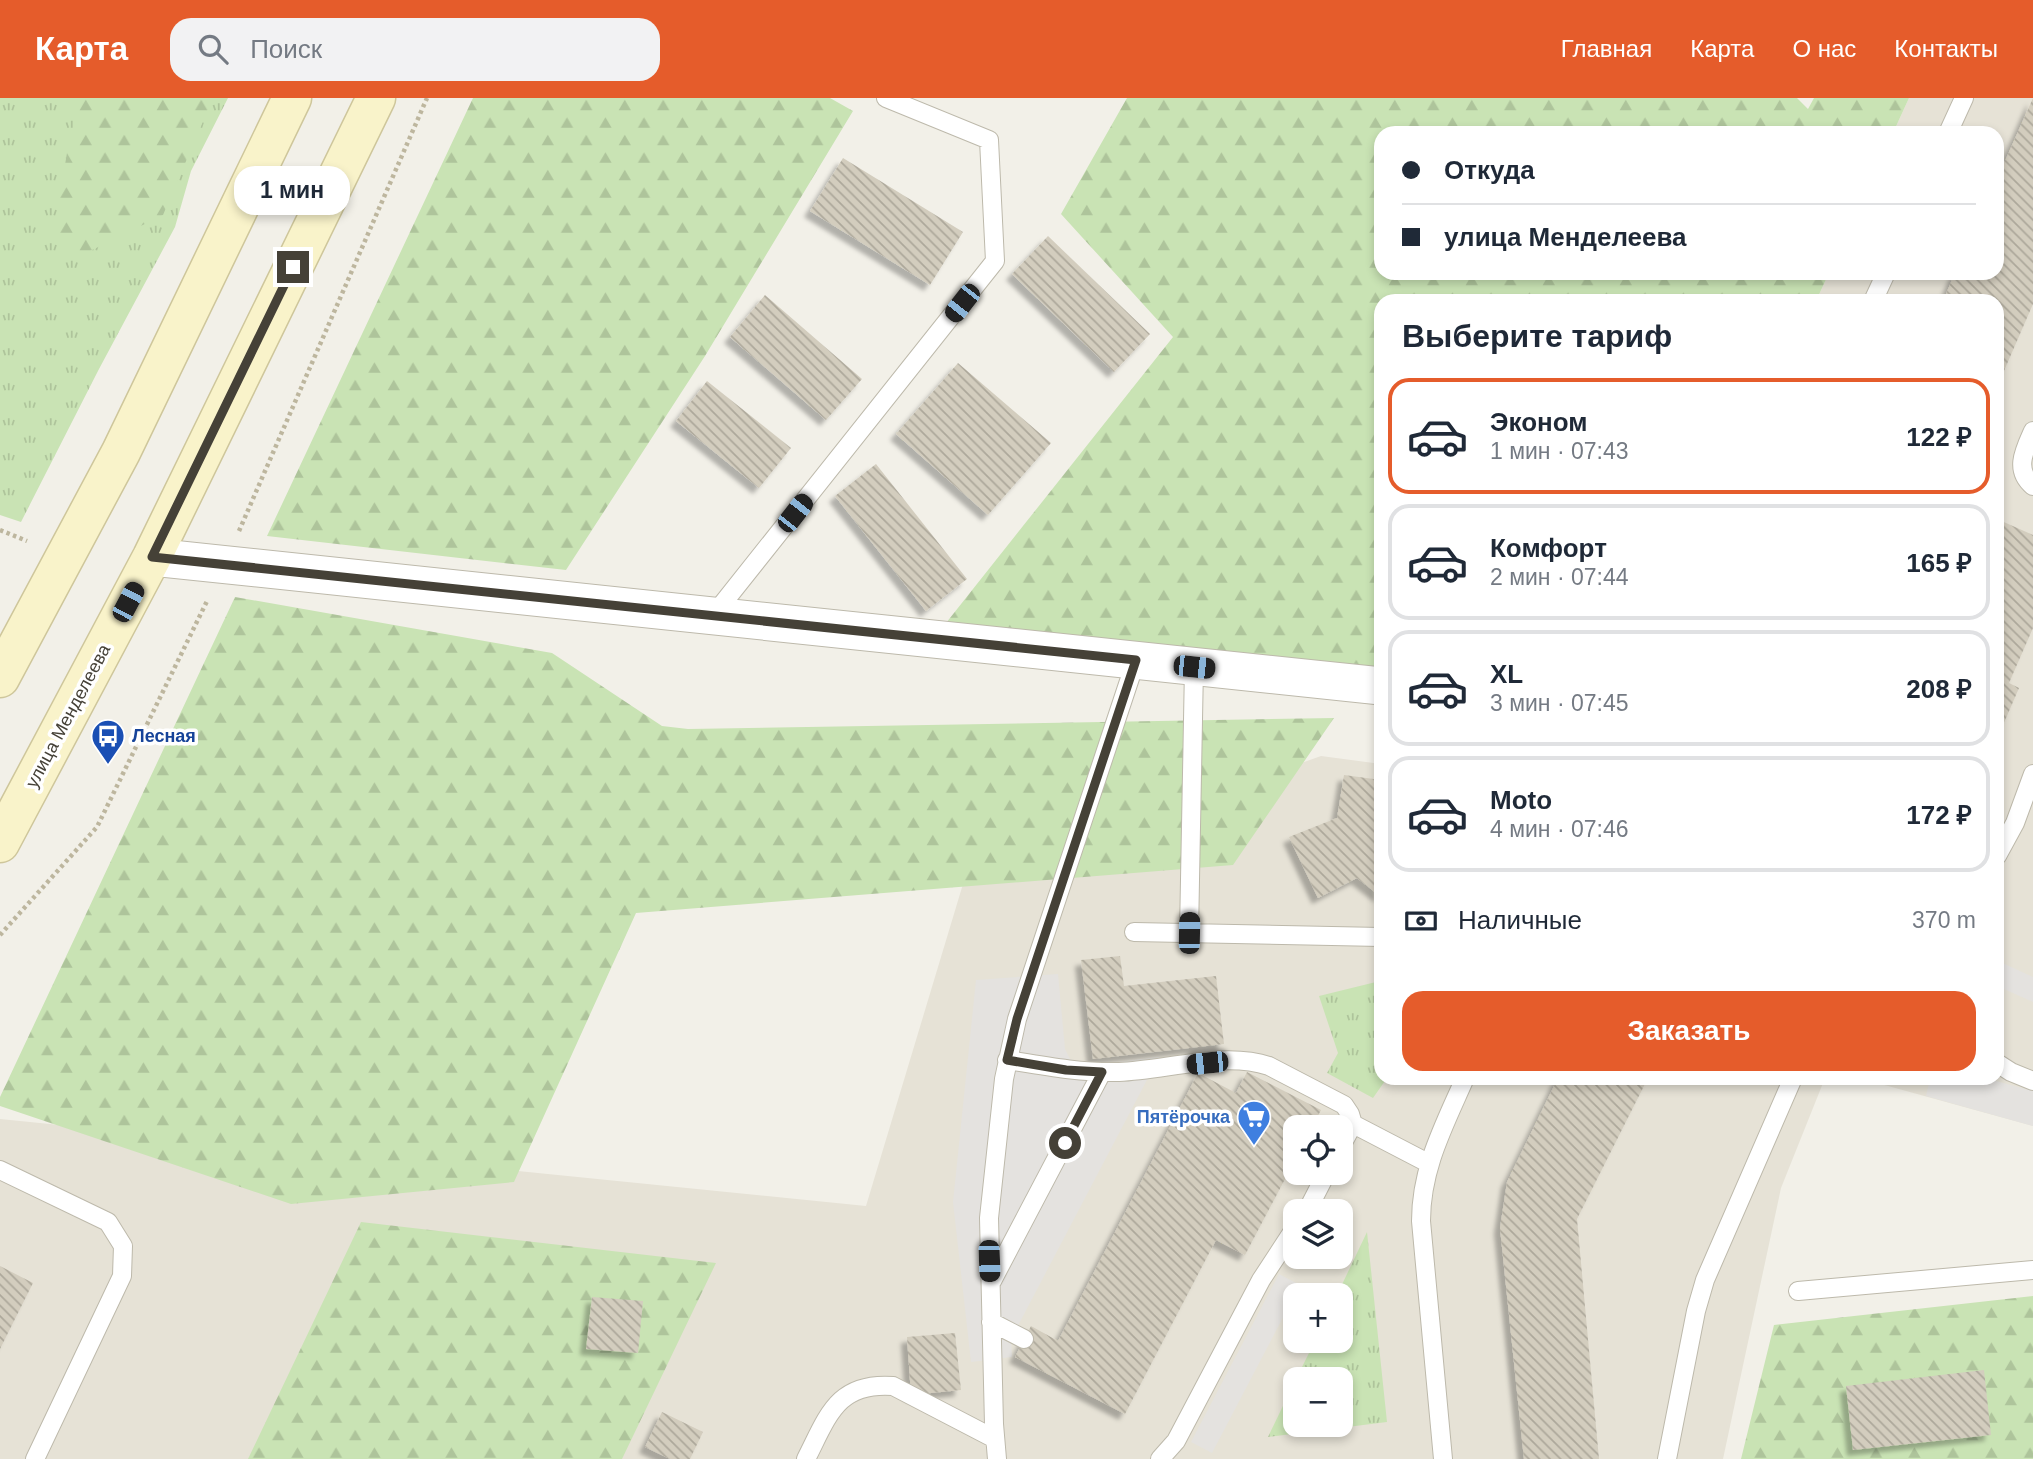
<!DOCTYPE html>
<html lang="ru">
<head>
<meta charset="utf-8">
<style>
  body { margin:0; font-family:Arial,sans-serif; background:#f2f2f3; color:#1f2937; height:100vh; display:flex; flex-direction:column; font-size:26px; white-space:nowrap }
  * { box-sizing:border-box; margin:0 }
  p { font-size:23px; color:#747a83 }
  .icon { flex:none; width:38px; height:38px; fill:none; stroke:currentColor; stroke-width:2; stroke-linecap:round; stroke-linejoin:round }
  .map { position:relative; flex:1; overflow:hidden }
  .drawer { position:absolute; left:1374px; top:196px; width:630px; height:791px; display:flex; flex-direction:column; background:#fff; border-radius:21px; box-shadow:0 4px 10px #0003 }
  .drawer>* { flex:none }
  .top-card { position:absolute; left:1374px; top:28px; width:630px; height:154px; border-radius:21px; box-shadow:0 4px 10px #0003; display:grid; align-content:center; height:154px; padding:0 28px; background:#fff }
  .controls { position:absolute; left:1283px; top:1017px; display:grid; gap:14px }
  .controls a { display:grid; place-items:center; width:70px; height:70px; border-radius:14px; background:#fff; box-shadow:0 4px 10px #0003; font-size:35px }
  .end { position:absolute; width:32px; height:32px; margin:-16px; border:9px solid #454137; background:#fff; box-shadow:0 0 0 4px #fff }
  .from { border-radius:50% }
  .bubble { position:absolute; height:49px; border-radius:21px; background:#fff; box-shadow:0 4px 10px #0003; font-size:23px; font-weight:700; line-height:49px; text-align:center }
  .car { position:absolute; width:21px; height:42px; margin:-21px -10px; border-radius:9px; box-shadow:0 0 5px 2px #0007; background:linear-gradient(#222 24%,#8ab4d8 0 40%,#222 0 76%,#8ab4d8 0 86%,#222 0) }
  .top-card b { display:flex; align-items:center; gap:24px; height:66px; font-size:26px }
  .top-card b+b { border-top:2px solid #e0e1e3 }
  .top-card i { width:18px; height:18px; background:#1f2937 }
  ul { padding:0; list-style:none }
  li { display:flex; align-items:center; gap:21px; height:116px; margin:0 14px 10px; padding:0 14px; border:4px solid #e0e1e3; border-radius:21px }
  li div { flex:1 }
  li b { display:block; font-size:26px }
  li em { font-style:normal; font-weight:700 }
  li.selected { border-color:#e55c2b }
  li>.icon { width:63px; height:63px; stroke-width:1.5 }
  h2 { padding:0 28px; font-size:32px; line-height:84px }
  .pay { display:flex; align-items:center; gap:18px; height:77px; padding:0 28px; font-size:26px }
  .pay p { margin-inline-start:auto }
  .action { display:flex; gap:14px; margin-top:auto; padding:14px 28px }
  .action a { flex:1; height:80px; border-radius:21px; background:#e55c2b; color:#fff; font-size:28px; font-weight:700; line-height:80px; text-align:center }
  header { display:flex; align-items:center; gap:42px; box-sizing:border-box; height:98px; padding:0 35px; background:#e55c2b; color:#fff }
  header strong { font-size:33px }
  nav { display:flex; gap:38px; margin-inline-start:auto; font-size:24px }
  .search { width:490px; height:63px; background:#f2f2f3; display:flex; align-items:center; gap:18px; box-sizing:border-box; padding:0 24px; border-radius:21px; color:#747a83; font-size:26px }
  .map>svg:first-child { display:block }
</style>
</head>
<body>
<header>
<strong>Карта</strong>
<div class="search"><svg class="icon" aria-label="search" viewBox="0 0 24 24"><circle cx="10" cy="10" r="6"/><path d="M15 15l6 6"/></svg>Поиск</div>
<nav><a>Главная</a><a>Карта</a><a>О нас</a><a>Контакты</a></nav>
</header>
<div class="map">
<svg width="2033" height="1361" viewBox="0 0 2033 1361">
  <defs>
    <pattern id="grass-tufts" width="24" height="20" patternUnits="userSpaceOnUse" patternTransform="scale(1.75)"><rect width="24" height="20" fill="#c9e3b4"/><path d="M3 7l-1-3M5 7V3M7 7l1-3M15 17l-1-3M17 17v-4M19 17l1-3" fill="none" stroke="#aec49b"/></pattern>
    <pattern id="forest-firs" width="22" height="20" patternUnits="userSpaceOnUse" patternTransform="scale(1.75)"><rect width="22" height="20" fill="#c9e3b4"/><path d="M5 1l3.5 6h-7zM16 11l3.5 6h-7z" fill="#aec49b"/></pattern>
    <pattern id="building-back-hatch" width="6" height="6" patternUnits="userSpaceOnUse" patternTransform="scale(1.75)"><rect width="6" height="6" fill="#d3cdbe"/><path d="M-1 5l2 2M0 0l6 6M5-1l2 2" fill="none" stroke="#ada89b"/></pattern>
    <filter id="shadow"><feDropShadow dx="-6" dy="6" stdDeviation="2" flood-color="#0004"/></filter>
  </defs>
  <rect width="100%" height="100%" fill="#f2f0e8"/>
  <path fill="#e6e2d6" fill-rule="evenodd" d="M 1909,0 L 2033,0 L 2033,1028 L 1859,980 L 1997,980 L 1997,203 L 1816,203 L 1829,175 L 1997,175 L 1997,35 L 1893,35 Z
    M 1321,658 L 1381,666 L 1381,980 L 1825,980 L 1781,1090 L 1723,1361 L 0,1361 L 0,1021 L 866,1108 L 963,786 ZM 1295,1029 L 1340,1029 L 1340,1074 L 1295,1074 ZM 1295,1113 L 1340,1113 L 1340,1158 L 1295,1158 ZM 1295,1197 L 1340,1197 L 1340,1242 L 1295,1242 ZM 1295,1281 L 1340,1281 L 1340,1326 L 1295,1326 Z"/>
  <path fill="url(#grass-tufts)" d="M 0,0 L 228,0 L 191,73 L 175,129 L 99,271 L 21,424 L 0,417 Z
    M 1380,883 L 1381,980 L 1387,980 L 1373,1000 L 1327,975 L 1338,955 L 1319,898 Z
    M 1367,1134 L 1387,1324 L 1268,1339 L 1295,1283 L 1295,1326 L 1340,1326 L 1340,1281 L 1296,1281 L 1315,1243 L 1340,1242 L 1340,1197 L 1337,1197 Z"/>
  <path fill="url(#forest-firs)" d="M 81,0 L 213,0 L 163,117 L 82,157 L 54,132 L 68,49 Z
    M 473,0 L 830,0 L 853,13 L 705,258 L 566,472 L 267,438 Z
    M 1127,0 L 1797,0 L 1808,11 L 1814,0 L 1909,0 L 1893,35 L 1381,35 L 1381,175 L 1829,175 L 1816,203 L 1381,203 L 1381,573 L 946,525 L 1173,239 L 1061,116 Z
    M 235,499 L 552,555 L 662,628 L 688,631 L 1334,620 L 1233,767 L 636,815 L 514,1084 L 291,1106 L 0,1008 L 0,999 Z
    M 361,1124 L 716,1165 L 622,1361 L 248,1361 Z
    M 2033,1198 L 2033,1361 L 1741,1361 L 1774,1227 Z"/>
  <path fill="#e4e2df" d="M 1998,863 L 2033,879 L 2033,904 L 1997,888 Z
    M 1058,876 L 1065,951 L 1070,961 L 1086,968 L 1159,959 L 1011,1241 L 1012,1259 L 971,1264 L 953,1104 L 976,882 Z
    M 1930,980 L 1985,980 L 2033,993 L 2033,1028 L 1926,998 Z
    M 1279,1176 L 1300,1187 L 1212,1355 L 1191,1344 Z"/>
  <path fill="url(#building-back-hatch)" filter="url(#shadow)" d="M 2033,0 L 2033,206 L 1997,289 L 1997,203 L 1943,203 L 1955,175 L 1997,175 L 1997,81 Z
    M 843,60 L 963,134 L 930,187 L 810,113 Z
    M 1048,138 L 1150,236 L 1114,274 L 1012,176 Z
    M 765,197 L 862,281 L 826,322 L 730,239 Z
    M 958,265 L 1051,345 L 988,417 L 896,336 Z
    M 707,283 L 791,350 L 759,390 L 676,323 Z
    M 876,366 L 967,481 L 926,513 L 835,398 Z
    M 1997,421 L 2033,437 L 2033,530 L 2009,585 L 2019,590 L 1997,641 Z
    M 1344,677 L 1381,682 L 1381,799 L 1357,780 L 1318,800 L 1289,739 L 1337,720 Z
    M 1120,858 L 1124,888 L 1216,878 L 1224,946 L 1093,961 L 1081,862 Z
    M 1247,974 L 1321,1012 L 1312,1029 L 1295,1029 L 1295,1062 L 1245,1157 L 1216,1142 L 1125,1316 L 1015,1259 L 1031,1228 L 1058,1243 L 1198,975 L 1236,995 Z
    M 1558,980 L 1648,980 L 1577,1121 L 1599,1361 L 1524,1361 L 1500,1130 L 1507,1084 Z
    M 0,1168 L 33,1185 L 0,1251 Z
    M 592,1199 L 643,1203 L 638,1255 L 586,1251 Z
    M 955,1235 L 961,1292 L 911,1297 L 907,1239 Z
    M 1984,1272 L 1991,1337 L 1853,1352 L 1846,1288 Z
    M 662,1314 L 703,1334 L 690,1361 L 670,1361 L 645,1349 Z"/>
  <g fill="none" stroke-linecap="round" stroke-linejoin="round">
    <defs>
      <path id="lane" d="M 1948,35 L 1964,0
        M 1873,203 L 1886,175
        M 2033,333 C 2024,353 2014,372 2033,388
        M 712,519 L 995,163 L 989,42 L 886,0
        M 1997,758 L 2015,725 L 2033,676
        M 1134,834 L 1381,839
        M 1189,835 L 1194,569
        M 1007,962 C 1044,968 1081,975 1119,974 C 1167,972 1224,953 1269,968 L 1344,1007 L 1350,1016 L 1353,1026 L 1340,1050
        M 1997,965 L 2011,974 L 2033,983
        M 1353,1026 L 1428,1065
        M 0,1072 L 108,1124 L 123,1148 L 122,1178 L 35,1361
        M 1307,1113 L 1327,1074
        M 992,1183 L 1102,974
        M 1798,1193 L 2033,1172
        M 991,1224 L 1024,1241
        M 806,1361 C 828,1318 837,1284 893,1288 L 995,1341
        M 997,1361 L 994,1326 L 989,1120 L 1004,981 L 1017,921 L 1136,562
        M 1160,1361 L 1176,1343 L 1261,1182 L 1295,1130
        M 1443,1361 L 1421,1123 C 1421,1070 1444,1028 1465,980
        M 1667,1361 L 1696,1213 L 1705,1182 L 1793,980"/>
      <path id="street" d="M 152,459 L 1381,588"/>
      <path id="secondary" d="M 0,580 L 121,354 L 292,0
        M 0,745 L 152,459 L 376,0"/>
    </defs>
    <use href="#lane" stroke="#bdb9ab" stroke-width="20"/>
    <use href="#street" stroke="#bdb9ab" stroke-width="39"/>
    <use href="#secondary" stroke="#cec69b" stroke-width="41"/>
    <path stroke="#bdb69e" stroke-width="4.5" stroke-dasharray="3.5 3.5" stroke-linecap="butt" d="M 0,432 L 27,443
      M 239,433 L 427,0
      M 0,837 L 97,729 L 208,501"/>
    <use href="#lane" stroke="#fff" stroke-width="18"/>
    <use href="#street" stroke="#fff" stroke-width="37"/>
    <use href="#secondary" stroke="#f9f3ca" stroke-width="38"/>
  </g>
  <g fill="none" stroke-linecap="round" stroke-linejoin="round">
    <path stroke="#454137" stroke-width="9" d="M 293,169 L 152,459 L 1136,562 L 1017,921 L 1007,962 L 1066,972 L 1102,974 L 1065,1045"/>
  </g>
  <defs>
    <symbol id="bus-pin" viewBox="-11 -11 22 30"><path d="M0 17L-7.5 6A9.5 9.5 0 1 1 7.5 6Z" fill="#1a4fb4" stroke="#fff"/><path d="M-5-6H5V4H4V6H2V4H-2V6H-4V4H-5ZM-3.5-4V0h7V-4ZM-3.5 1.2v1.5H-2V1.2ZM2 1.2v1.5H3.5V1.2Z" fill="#fff"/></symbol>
    <symbol id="supermarket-pin" viewBox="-11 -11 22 30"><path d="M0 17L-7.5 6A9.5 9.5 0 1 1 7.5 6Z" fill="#3f7fe0" stroke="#fff"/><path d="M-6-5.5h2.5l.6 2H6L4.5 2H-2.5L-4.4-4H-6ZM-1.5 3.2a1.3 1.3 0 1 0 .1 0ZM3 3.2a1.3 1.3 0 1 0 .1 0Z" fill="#fff"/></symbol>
  </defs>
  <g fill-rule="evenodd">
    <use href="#bus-pin" x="89" y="619" width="38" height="52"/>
    <use href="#supermarket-pin" x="1235" y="1000" width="38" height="52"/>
  </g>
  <g text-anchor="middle" stroke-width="7" stroke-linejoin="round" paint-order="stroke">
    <g font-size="18" fill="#454137" stroke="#fff">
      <text transform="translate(68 618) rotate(-62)" y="6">улица Менделеева</text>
    </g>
    <g font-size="18" font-weight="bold" fill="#164399" stroke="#fff" text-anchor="start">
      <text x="132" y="644">Лесная</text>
    </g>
    <g font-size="18" font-weight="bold" fill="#366cbe" stroke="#fff" text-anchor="end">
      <text x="1230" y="1025">Пятёрочка</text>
    </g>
  </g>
</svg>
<div class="controls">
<a><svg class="icon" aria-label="locate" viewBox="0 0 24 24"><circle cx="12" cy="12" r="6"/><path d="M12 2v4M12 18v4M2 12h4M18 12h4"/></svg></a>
<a><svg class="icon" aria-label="layers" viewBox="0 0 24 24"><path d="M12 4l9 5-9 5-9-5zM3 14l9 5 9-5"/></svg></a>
<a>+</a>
<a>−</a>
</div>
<i class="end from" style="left:1065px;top:1045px"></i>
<i class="end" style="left:293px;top:169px"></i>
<div class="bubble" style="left:234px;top:68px;width:116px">1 мин</div>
<i class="car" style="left:962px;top:205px;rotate:218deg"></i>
<i class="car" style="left:795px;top:415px;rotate:38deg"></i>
<i class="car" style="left:128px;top:504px;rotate:28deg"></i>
<i class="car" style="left:1194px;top:569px;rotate:96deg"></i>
<i class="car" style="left:1189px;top:835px;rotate:1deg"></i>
<i class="car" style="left:1207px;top:965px;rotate:264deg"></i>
<i class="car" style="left:989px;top:1163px;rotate:178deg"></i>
<div class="top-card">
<b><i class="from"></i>Откуда</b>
<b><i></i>улица Менделеева</b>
</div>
<section class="drawer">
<h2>Выберите тариф</h2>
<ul>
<li class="selected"><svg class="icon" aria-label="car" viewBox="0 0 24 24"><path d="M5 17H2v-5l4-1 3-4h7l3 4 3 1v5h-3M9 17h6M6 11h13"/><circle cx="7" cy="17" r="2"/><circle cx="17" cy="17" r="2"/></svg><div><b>Эконом</b><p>1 мин · 07:43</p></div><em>122 ₽</em></li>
<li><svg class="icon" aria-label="car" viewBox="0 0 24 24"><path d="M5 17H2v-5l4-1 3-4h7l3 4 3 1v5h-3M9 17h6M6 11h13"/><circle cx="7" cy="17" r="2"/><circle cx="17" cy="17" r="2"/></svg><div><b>Комфорт</b><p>2 мин · 07:44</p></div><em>165 ₽</em></li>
<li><svg class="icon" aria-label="car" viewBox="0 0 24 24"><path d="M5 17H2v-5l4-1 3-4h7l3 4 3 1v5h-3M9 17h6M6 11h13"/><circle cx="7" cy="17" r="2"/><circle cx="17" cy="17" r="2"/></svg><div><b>XL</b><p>3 мин · 07:45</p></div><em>208 ₽</em></li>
<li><svg class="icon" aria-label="car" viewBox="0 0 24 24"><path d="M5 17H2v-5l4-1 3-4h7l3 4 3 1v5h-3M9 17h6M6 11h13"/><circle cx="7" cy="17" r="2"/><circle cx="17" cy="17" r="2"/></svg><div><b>Moto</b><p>4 мин · 07:46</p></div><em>172 ₽</em></li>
</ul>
<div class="pay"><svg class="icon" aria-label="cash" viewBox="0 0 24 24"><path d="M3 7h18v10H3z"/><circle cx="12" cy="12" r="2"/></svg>Наличные<p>370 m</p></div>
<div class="action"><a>Заказать</a></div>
</section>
</div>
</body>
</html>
